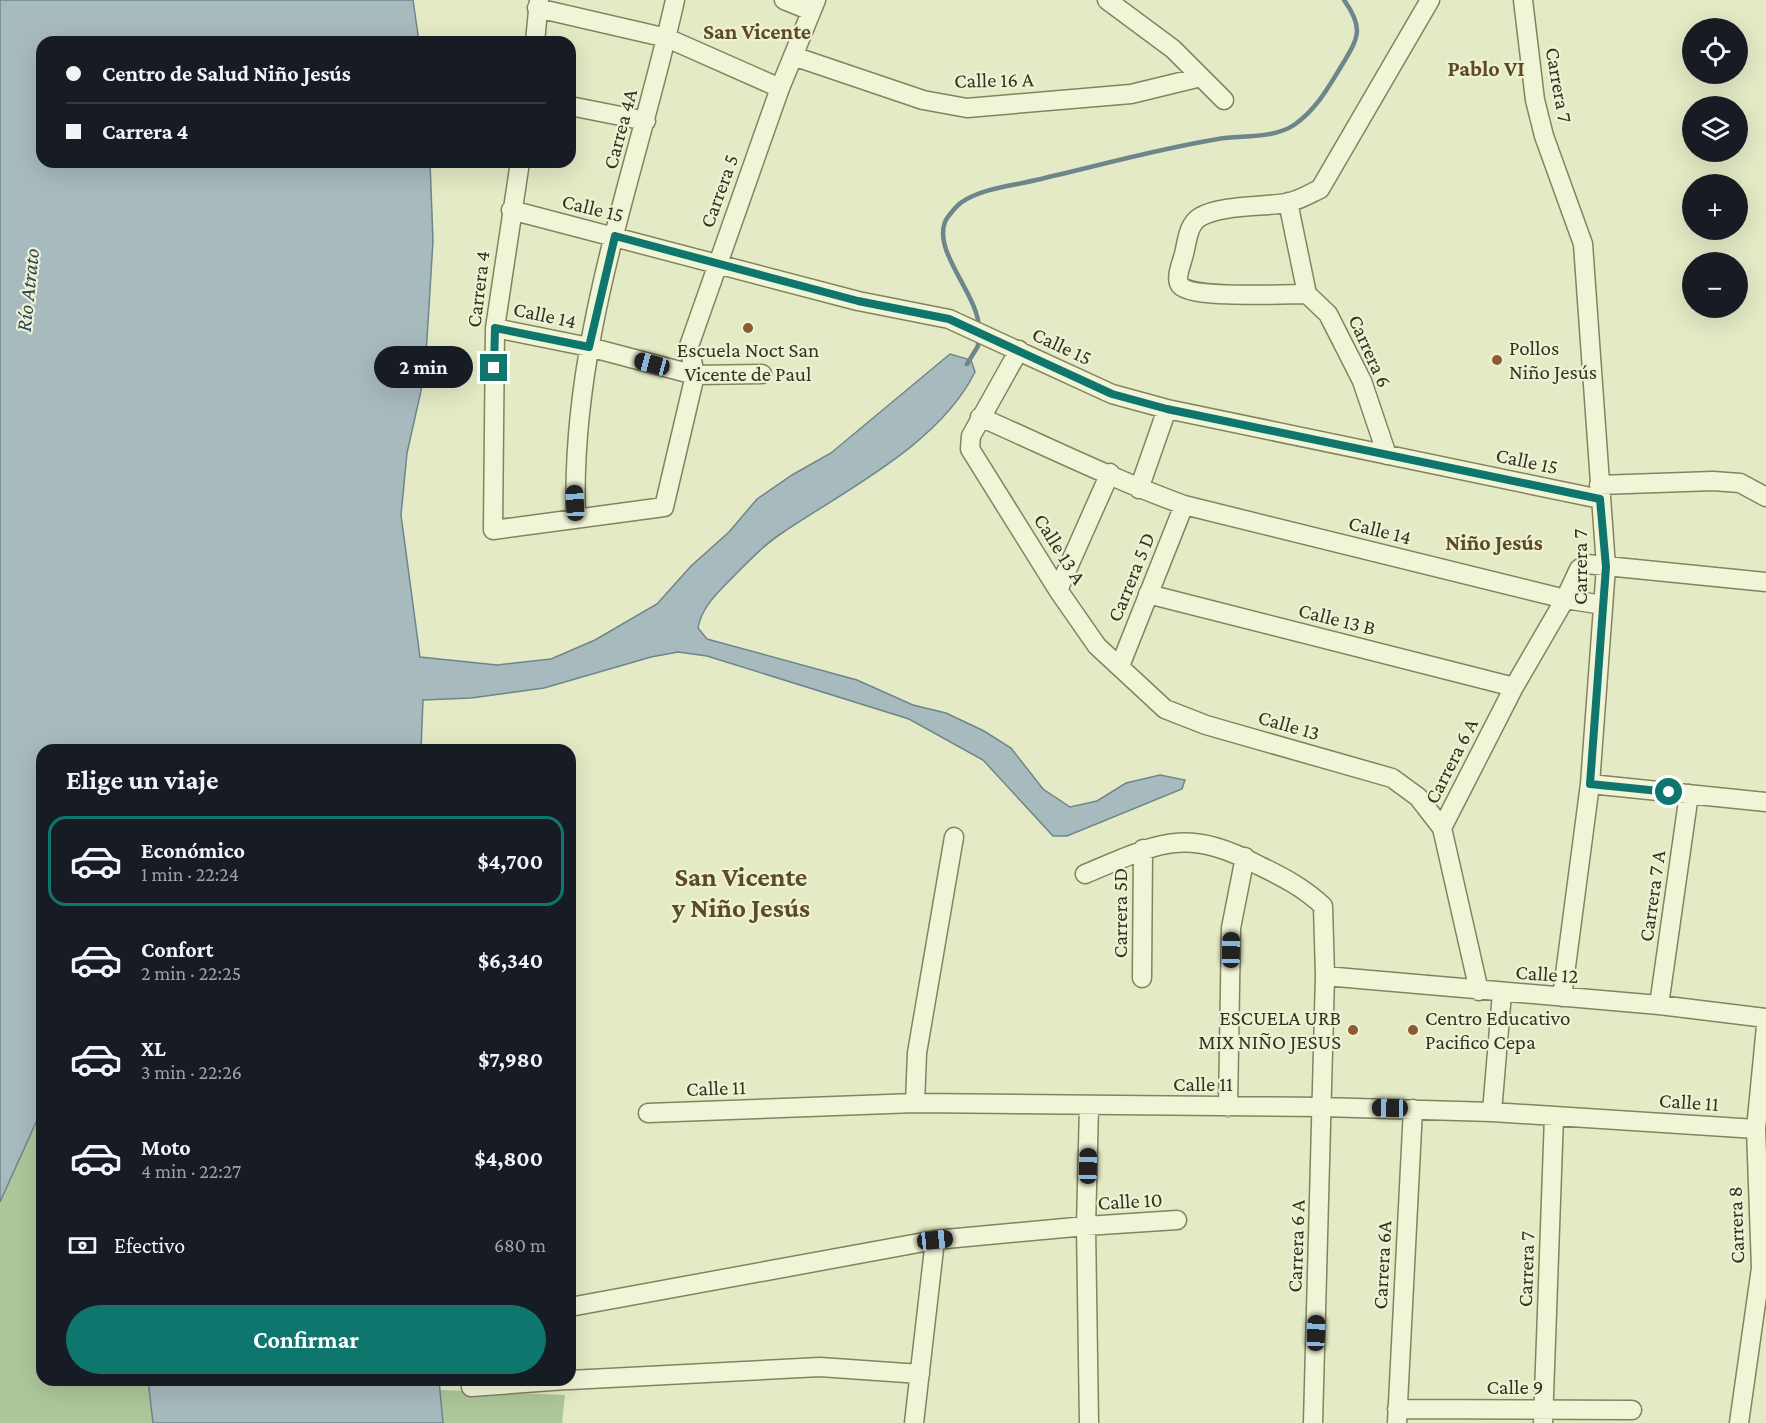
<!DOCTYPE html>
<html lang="es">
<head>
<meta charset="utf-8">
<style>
  body { margin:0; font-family:"Crimson Pro",serif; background:#242831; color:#f1f3f6; height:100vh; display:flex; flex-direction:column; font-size:22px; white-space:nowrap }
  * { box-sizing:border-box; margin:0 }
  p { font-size:20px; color:#9ea1a6 }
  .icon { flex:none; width:33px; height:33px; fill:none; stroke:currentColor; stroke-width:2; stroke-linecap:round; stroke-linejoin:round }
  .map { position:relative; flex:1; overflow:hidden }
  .panel { position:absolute; left:36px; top:744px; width:540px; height:642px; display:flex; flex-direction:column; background:#171b24; border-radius:18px; box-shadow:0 6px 24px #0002 }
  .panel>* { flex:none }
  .banner { position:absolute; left:36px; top:36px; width:540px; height:132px; border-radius:18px; box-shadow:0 6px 24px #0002; display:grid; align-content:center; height:132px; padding:0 30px; background:#171b24 }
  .buttons { position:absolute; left:1682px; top:18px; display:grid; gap:12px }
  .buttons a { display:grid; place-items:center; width:66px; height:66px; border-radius:50%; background:#171b24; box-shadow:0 6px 24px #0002; font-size:30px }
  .end { position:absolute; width:27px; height:27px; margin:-14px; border:8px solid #0f766e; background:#fff; box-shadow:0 0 0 3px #fff }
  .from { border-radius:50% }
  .bubble { position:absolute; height:42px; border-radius:21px; background:#171b24; box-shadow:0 6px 24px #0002; font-size:20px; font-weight:700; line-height:42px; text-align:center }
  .car { position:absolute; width:18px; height:36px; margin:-18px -9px; border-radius:8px; box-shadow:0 0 4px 2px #0007; background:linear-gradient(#222 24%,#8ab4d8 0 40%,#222 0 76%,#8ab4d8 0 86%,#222 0) }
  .banner b { display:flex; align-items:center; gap:21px; height:57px; font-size:22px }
  .banner b+b { border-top:2px solid #363941 }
  .banner i { width:15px; height:15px; background:#f1f3f6 }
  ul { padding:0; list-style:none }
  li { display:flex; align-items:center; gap:18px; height:90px; margin:0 12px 9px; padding:0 18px; border:3px solid transparent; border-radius:18px }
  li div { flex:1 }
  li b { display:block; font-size:22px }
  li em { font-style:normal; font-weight:700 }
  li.active { border-color:#0f766e }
  li>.icon { width:54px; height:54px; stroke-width:1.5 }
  h2 { padding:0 30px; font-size:27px; line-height:72px }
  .pay { display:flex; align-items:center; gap:15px; height:66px; padding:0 30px; font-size:22px }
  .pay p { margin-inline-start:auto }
  .cta { display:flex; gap:12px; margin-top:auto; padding:12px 30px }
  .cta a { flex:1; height:69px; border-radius:36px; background:#0f766e; color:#fff; font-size:24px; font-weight:700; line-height:69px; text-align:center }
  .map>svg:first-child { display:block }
</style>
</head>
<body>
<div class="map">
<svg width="1766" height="1423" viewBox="0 0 1766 1423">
  <rect width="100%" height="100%" fill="#e4eac5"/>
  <path fill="#adc79a" d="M 42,1109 L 42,1380 L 148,1380 L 153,1423 L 0,1423 L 0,1202 Z
    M 440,1390 L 565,1395 L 562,1423 L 443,1423 Z"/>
  <path fill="#a7babe" stroke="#6e858b" stroke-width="1.5" d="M 0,0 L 413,0 L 419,42 L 42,42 L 42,162 L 430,162 L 433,241 L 427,339 L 423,382 L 407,453 L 401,515 L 420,657 L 497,665 L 551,659 L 595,640 L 657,604 L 691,566 L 729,532 L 757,499 L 792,475 L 831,453 L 950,354 L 971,360 L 975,372 C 940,443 849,488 785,531 C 763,545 745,565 727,583 C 714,596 701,610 698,628 L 707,639 L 857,680 L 913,705 L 946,713 L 984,731 L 1011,748 L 1043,789 L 1070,807 L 1097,801 L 1126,783 L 1160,775 L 1185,780 L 1182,789 L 1067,836 L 1053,836 L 983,760 L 909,719 L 707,656 L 678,652 L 651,657 L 544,688 L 471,698 L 423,700 L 421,750 L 42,750 L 42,1109 L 0,1202 Z
    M 148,1380 L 439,1380 L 443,1423 L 153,1423 Z"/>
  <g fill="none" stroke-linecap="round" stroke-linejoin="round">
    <path stroke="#6e858b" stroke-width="4.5" d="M 979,329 C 979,295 933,253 945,222 C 947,217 957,205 962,202 C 983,188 1012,186 1036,180 C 1097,166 1157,149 1218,139 C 1241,135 1273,139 1294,125 C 1316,110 1328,88 1342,65 C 1359,37 1364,28 1344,0
      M 967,364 L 978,346 L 978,337"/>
    <defs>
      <path id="street" d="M 784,0 L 811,11
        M 1107,0 L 1173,49 L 1224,100
        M 1523,0 L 1535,100 L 1544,136 L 1583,244 L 1606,567 L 1590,784 L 1562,997
        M 537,8 L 667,38 L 780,88
        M 535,42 L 539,0
        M 793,56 L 923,100 L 967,108 L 1131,94 L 1201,77
        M 570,106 L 646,121
        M 520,162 L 495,328 L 493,530 L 664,507 L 695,375 L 689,346 L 780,88 L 816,0
        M 1288,202 L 1307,294 L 1328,314 L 1362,381 L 1387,455
        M 511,210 L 858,301 L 949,319 L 1112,394 L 1167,409 L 1600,499
        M 1307,294 C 1287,294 1190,299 1180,285 C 1175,278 1182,262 1184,254 C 1187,242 1188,224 1200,217 C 1220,205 1262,207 1286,203 C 1298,201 1309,194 1320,189 L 1430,0
        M 495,328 L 589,347 L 695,375 L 762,374
        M 1019,350 L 971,436 L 970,449 L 1058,590 L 1097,646 L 1165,709 L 1206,725 L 1392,778 L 1418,797 L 1442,828
        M 980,417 C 1048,447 1115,480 1184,505 L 1565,599 L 1579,569 L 1586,564 L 1766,582
        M 1599,485 L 1713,481 L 1740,483 L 1766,497
        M 1139,489 L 1167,409
        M 576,519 C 569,341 637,171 675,0
        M 1058,590 L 1110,473
        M 1148,594 L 1514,687
        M 1120,666 L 1184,505
        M 1590,784 L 1766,802
        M 1085,874 C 1159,843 1185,826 1260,866 C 1283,877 1304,888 1323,906 L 1325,976 L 1313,1423
        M 1325,976 L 1659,1005 L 1766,1018
        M 1142,978 L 1143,849
        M 1479,991 L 1442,828 L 1514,687 L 1565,599 L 1603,605
        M 1659,1005 L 1689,794
        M 915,1103 L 917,1053 L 954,837
        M 1089,1106 L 1086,1226 L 1089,1423
        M 1228,1107 L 1231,928 L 1245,857
        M 1492,1112 L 1502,993
        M 648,1113 L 915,1103 L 1322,1107 L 1492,1112 L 1756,1129
        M 570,1307 L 935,1240 L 1086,1226 L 1177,1220
        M 570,1380 L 820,1367 L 920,1374
        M 471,1387 L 566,1380
        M 1397,1409 L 1632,1410
        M 914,1423 L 935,1240
        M 1397,1423 L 1413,1109
        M 1543,1423 L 1554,1116
        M 1739,1423 L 1761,1268 L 1756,1129 L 1766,1026"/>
    </defs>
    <use href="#street" stroke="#83835d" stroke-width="21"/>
    <use href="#street" stroke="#f1f5d8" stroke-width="18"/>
  </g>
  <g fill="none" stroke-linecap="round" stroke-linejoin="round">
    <path stroke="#0f766e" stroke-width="8" d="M 494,368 L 495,328 L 589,347 L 615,236 L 858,301 L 949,319 L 1112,394 L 1167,409 L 1600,499 L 1606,567 L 1590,784 L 1669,792"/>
  </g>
  <g fill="#8c5b33" stroke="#edf2d4" stroke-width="2">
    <circle cx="748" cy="328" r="6"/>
    <circle cx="1497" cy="360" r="6"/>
    <circle cx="1353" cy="1030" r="6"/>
    <circle cx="1413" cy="1030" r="6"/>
  </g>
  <g text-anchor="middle" stroke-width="4.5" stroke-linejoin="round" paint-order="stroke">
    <g font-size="21" fill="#353320" stroke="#edf2d4">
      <text transform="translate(994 80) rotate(-1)" y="7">Calle 16 A</text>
      <text transform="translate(1559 85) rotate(80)" y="7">Carrera 7</text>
      <text transform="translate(620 129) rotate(-75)" y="7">Carrea 4A</text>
      <text transform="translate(719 191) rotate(-70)" y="7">Carrera 5</text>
      <text transform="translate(593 208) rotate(14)" y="7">Calle 15</text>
      <text transform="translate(478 289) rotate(-83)" y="7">Carrera 4</text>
      <text transform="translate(545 315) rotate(12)" y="7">Calle 14</text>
      <text transform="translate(1062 346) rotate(25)" y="7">Calle 15</text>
      <text transform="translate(1370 351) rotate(66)" y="7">Carrera 6</text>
      <text transform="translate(1527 461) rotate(12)" y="7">Calle 15</text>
      <text transform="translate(1380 530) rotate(14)" y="7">Calle 14</text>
      <text transform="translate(1060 549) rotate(58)" y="7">Calle 13 A</text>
      <text transform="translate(1580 567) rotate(-90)" y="7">Carrera 7</text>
      <text transform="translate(1131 577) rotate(-68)" y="7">Carrera 5 D</text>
      <text transform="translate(1337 619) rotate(14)" y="7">Calle 13 B</text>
      <text transform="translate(1289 725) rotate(16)" y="7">Calle 13</text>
      <text transform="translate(1451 761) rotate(-63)" y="7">Carrera 6 A</text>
      <text transform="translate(1652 896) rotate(-82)" y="7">Carrera 7 A</text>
      <text transform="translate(1120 913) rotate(-90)" y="7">Carrera 5D</text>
      <text transform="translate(1547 974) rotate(4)" y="7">Calle 12</text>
      <text x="1203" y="1091">Calle 11</text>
      <text transform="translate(716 1088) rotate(-2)" y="7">Calle 11</text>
      <text transform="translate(1689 1102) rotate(4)" y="7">Calle 11</text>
      <text transform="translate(1130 1201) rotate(-3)" y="7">Calle 10</text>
      <text transform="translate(1736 1225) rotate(-92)" y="7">Carrera 8</text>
      <text transform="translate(1296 1246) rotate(-88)" y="7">Carrera 6 A</text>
      <text transform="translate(1382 1265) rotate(-87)" y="7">Carrera 6A</text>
      <text transform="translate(1526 1269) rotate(-88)" y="7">Carrera 7</text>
      <text x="1515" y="1394">Calle 9</text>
    </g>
    <g font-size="21" fill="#353320" stroke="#edf2d4" text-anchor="start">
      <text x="1509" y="355">Pollos<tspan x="1509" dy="24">Niño Jesús</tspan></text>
      <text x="748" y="357" text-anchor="middle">Escuela Noct San<tspan x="748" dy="24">Vicente de Paul</tspan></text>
      <text x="1341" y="1025" text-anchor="end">ESCUELA URB<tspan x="1341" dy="24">MIX NIÑO JESUS</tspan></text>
      <text x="1425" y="1025">Centro Educativo<tspan x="1425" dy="24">Pacifico Cepa</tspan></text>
    </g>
    <g font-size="22" font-weight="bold" fill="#5d4a23" stroke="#edf2d4">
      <text x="757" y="39">San Vicente</text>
      <text x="1486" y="76">Pablo VI</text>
      <text x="1494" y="550">Niño Jesús</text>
    </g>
    <g font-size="22" font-style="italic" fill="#304553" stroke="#edf2d4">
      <text transform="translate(27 290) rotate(-84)" y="8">Río Atrato</text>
    </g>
    <g font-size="27" font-weight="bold" fill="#5d4a23" stroke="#edf2d4">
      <text x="741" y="886">San Vicente<tspan x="741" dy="31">y Niño Jesús</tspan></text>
    </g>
  </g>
</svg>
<div class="buttons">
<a><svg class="icon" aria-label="locate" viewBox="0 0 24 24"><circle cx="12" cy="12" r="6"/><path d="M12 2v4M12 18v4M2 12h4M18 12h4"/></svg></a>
<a><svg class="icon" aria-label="layers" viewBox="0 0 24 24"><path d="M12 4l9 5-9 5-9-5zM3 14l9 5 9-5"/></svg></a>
<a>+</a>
<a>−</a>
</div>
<i class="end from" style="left:1669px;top:792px"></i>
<i class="end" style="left:494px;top:368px"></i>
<div class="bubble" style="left:374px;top:346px;width:99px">2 min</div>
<i class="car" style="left:652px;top:364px;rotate:285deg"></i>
<i class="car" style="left:575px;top:503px;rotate:357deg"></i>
<i class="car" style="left:1231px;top:950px;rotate:1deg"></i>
<i class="car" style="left:1390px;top:1108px;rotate:271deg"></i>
<i class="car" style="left:1088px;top:1166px;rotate:1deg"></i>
<i class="car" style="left:935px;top:1240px;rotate:84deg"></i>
<i class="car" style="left:1316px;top:1333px;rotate:2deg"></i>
<div class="banner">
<b><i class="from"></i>Centro de Salud Niño Jesús</b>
<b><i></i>Carrera 4</b>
</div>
<section class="panel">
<h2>Elige un viaje</h2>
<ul>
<li class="active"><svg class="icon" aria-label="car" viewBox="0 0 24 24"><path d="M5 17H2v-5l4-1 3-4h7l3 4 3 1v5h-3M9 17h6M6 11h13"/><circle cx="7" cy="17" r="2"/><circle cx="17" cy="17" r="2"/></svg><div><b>Económico</b><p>1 min · 22:24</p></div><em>$4,700</em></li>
<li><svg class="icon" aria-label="car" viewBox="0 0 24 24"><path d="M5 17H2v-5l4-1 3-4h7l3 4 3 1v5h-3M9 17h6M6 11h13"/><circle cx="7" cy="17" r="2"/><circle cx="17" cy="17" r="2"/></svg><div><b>Confort</b><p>2 min · 22:25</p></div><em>$6,340</em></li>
<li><svg class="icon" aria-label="car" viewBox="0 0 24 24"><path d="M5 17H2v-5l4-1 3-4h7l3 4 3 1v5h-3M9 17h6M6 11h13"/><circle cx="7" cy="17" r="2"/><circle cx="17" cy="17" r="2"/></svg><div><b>XL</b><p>3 min · 22:26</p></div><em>$7,980</em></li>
<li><svg class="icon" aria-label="car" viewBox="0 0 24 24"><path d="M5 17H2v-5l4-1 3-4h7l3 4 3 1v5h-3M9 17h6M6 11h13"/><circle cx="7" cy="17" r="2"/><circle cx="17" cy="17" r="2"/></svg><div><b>Moto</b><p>4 min · 22:27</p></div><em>$4,800</em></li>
</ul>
<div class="pay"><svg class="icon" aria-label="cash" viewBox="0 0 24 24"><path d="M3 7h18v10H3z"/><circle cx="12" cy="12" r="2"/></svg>Efectivo<p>680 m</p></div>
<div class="cta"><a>Confirmar</a></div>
</section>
</div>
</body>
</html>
